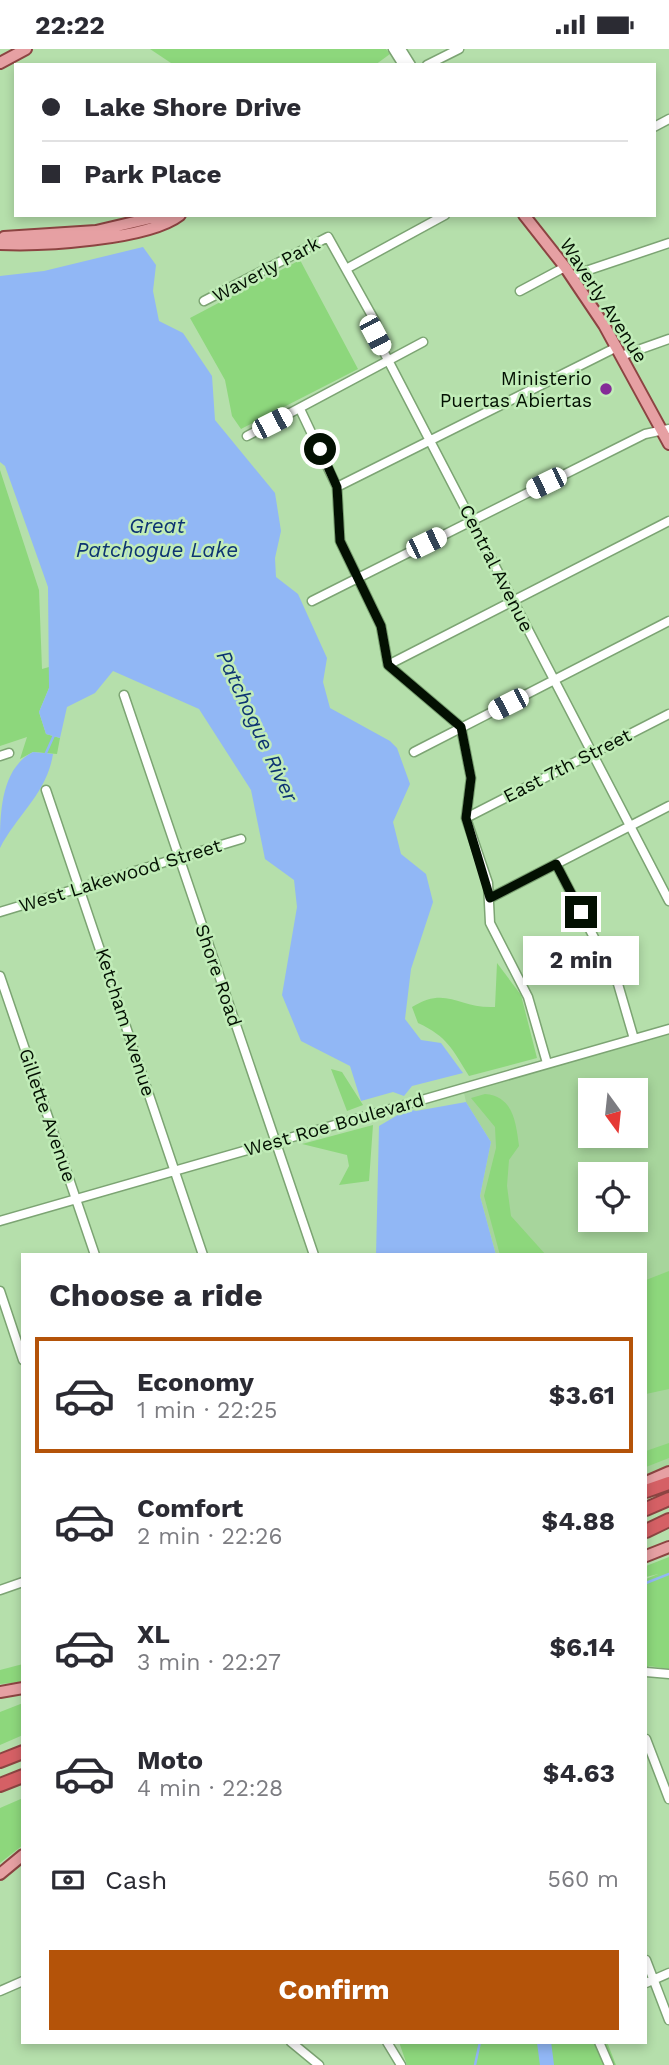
<!DOCTYPE html>
<html lang="en">
<head>
<meta charset="utf-8">
<style>
  body { margin:0; font-family:"Work Sans",sans-serif; background:#f7f7f7; color:#2b2b33; height:100vh; display:flex; flex-direction:column; font-size:26px; white-space:nowrap }
  * { box-sizing:border-box; margin:0 }
  p { font-size:23px; color:#7c7c81 }
  .icon { flex:none; width:38px; height:38px; fill:none; stroke:currentColor; stroke-width:2; stroke-linecap:round; stroke-linejoin:round }
  .map { position:relative; flex:1; overflow:hidden }
  .sheet { position:absolute; left:21px; top:1204px; width:626px; height:791px; display:flex; flex-direction:column; background:#fff; border-radius:0px; box-shadow:0 4px 10px #0003 }
  .sheet>* { flex:none }
  .hud { position:absolute; left:14px; top:14px; width:642px; height:154px; border-radius:0px; box-shadow:0 4px 10px #0003; display:grid; align-content:center; height:154px; padding:0 28px; background:#fff }
  .needle { width:46px; rotate:165deg }
  .controls { position:absolute; left:578px; top:1029px; display:grid; gap:14px }
  .controls a { display:grid; place-items:center; width:70px; height:70px; border-radius:0px; background:#fff; box-shadow:0 4px 10px #0003; font-size:35px }
  .end { position:absolute; width:32px; height:32px; margin:-16px; border:9px solid #031002; background:#fff; box-shadow:0 0 0 4px #fff }
  .from { border-radius:50% }
  .bubble { position:absolute; height:49px; border-radius:0px; background:#fff; box-shadow:0 4px 10px #0003; font-size:23px; font-weight:700; line-height:49px; text-align:center }
  .car { position:absolute; width:21px; height:42px; margin:-21px -10px; border-radius:9px; box-shadow:0 0 5px 2px #0007; background:linear-gradient(#fff 24%,#345 0 40%,#fff 0 76%,#345 0 86%,#fff 0) }
  .hud b { display:flex; align-items:center; gap:24px; height:66px; font-size:26px }
  .hud b+b { border-top:2px solid #e1e1e2 }
  .hud i { width:18px; height:18px; background:#2b2b33 }
  ul { padding:0; list-style:none }
  li { display:flex; align-items:center; gap:21px; height:116px; margin:0 14px 10px; padding:0 14px; border:4px solid transparent; border-radius:0px }
  li div { flex:1 }
  li b { display:block; font-size:26px }
  li em { font-style:normal; font-weight:700 }
  li.active { border-color:#b45309 }
  li>.icon { width:63px; height:63px; stroke-width:1.5 }
  h2 { padding:0 28px; font-size:32px; line-height:84px }
  .pay { display:flex; align-items:center; gap:18px; height:77px; padding:0 28px; font-size:26px }
  .pay p { margin-inline-start:auto }
  .primary-button { display:flex; gap:14px; margin-top:auto; padding:14px 28px }
  .primary-button a { flex:1; height:80px; border-radius:0px; background:#b45309; color:#fff; font-size:28px; font-weight:700; line-height:80px; text-align:center }
  .status { display:flex; justify-content:space-between; align-items:center; height:49px; padding:0 35px; background:#fff; direction:ltr }
  .status svg { height:19px; fill:currentColor }
  .map>svg:first-child { display:block }
</style>
</head>
<body>
<div class="status"><b>22:22</b><svg viewBox="0 0 49 12"><path d="M0 12V9h3v3zM5 12V6h3v6zM10 12V3h3v9zM15 12V0h3v12zM26 1h20v11H26zM47 4h2v5h-2z"/></svg></div>
<div class="map">
<svg width="669" height="2016" viewBox="0 0 669 2016">
  <rect width="100%" height="100%" fill="#b5dfab"/>
  <path fill="#a7d59c" fill-rule="evenodd" d="M 669,980 L 669,1417 L 646,1427 L 646,1206 L 496,1206 L 480,1147 L 491,1093 L 466,1053 L 463,1039 ZM 590,1041 L 635,1041 L 635,1087 L 590,1087 ZM 590,1125 L 635,1125 L 635,1171 L 590,1171 Z"/>
  <path fill="#8dd77c" d="M 150,0 L 386,0 L 390,5 L 375,16 L 174,16 Z
    M 300,211 L 358,320 L 241,380 L 232,367 L 225,331 L 190,269 Z
    M 0,421 L 39,541 L 42,620 L 49,618 L 49,639 L 39,663 L 46,685 L 60,689 L 57,705 L 33,703 L 20,710 L 27,688 L 0,697 Z
    M 497,914 L 521,946 L 537,1009 L 469,1027 C 452,1000 448,988 418,974 L 412,958 C 447,936 459,960 495,958 Z
    M 331,1020 L 342,1023 L 363,1056 L 347,1062 Z
    M 485,1045 C 513,1047 516,1073 519,1097 L 509,1111 L 507,1137 L 511,1167 L 546,1206 L 500,1206 L 484,1147 L 496,1099 L 495,1078 L 471,1049 Z
    M 373,1076 L 369,1132 L 339,1136 L 349,1117 L 347,1106 L 302,1095 Z
    M 669,1222 L 669,1340 L 646,1345 L 646,1231 Z
    M 669,1394 L 669,1409 L 646,1418 L 646,1402 Z
    M 669,1508 L 669,1620 L 649,1617 L 646,1620 L 646,1530 L 658,1525 L 646,1528 L 646,1517 Z
    M 23,1615 L 23,1633 L 0,1635 L 0,1621 Z
    M 23,1654 L 23,1686 L 0,1696 L 0,1663 Z
    M 23,1749 L 23,1796 L 0,1814 L 0,1759 Z
    M 399,1993 L 607,1993 L 616,2016 L 407,2016 Z"/>
  <path fill="#91b7f5" d="M 143,198 L 156,216 L 153,242 L 159,272 L 183,284 L 212,327 L 215,371 L 275,444 L 281,482 L 275,509 L 276,528 L 298,545 L 327,609 L 323,633 L 330,659 L 390,692 L 397,699 L 410,735 L 393,773 L 401,805 L 426,825 L 433,853 L 411,920 L 405,970 L 421,991 L 441,994 L 463,1024 L 412,1037 L 404,1047 L 393,1043 L 361,1052 L 350,1017 L 301,992 L 282,946 L 297,858 L 294,831 L 265,810 L 251,741 L 199,660 L 113,622 L 95,644 L 67,658 L 60,689 L 46,685 L 39,663 L 49,639 L 48,538 L 5,417 L 0,413 L 0,227 L 44,222 Z
    M 33,703 L 53,705 C 47,744 17,766 0,799 C 0,766 0,720 33,703 Z
    M 466,1053 L 491,1093 L 480,1147 L 496,1206 L 376,1206 L 379,1077 L 408,1060 L 416,1062 Z"/>
  <g fill="none" stroke-linecap="round" stroke-linejoin="round">
    <path stroke="#91b7f5" stroke-width="2.5" d="M 46,704 L 55,684
      M 646,1534 L 669,1525
      M 475,2016 L 480,1993"/>
    <path stroke="#91b7f5" stroke-width="14" d="M 544,1993 L 547,2016"/>
    <defs>
      <path id="minor" d="M 393,0 L 403,16
        M 401,0 L 411,16
        M 427,16 L 459,0
        M 654,78 L 669,70
        M 346,220 L 445,166
        M 571,227 L 669,194
        M 520,242 L 565,218
        M 204,252 L 328,188 L 376,274 L 375,286 L 669,852
        M 621,307 L 669,290
        M 300,360 L 337,438 L 340,492 L 381,577 L 388,616 L 461,678 L 471,729 L 466,769 L 488,834 L 490,874 L 528,948 L 547,1014
        M 247,387 L 423,293
        M 337,438 L 617,298
        M 312,552 L 645,385 L 669,380
        M 388,616 L 669,472
        M 124,646 L 314,1206
        M 414,703 L 669,572
        M 0,707 L 9,704
        M 46,741 L 203,1206
        M 466,769 L 669,665
        M 556,815 L 618,935 L 634,990
        M 490,849 L 669,757
        M 0,863 L 241,790
        M 0,927 L 95,1206
        M 0,1172 L 669,980
        M 0,1242 L 23,1311
        M 0,1541 L 23,1533
        M 646,1623 L 669,1625
        M 646,1690 L 669,1750
        M 646,1911 L 669,1971
        M 646,1934 L 669,1924
        M 0,1942 L 23,1932
        M 291,1993 L 319,2016
        M 387,1993 L 401,2016
        M 599,1993 L 609,2016"/>
      <path id="major" d="M 0,14 L 26,0
        M 524,166 L 565,218 L 604,276 L 669,395
        M 4,188 L 96,182 L 164,166
        M 0,195 C 41,197 148,191 180,166
        M 646,1433 L 669,1423
        M 646,1507 L 669,1498
        M 0,1643 L 23,1639
        M 0,1825 L 23,1806"/>
      <path id="highway" d="M 646,1442 L 669,1434
        M 646,1460 L 669,1450
        M 646,1482 L 669,1471
        M 0,1712 L 23,1703
        M 0,1736 L 23,1727"/>
    </defs>
    <use href="#minor" stroke="#7ca473" stroke-width="11"/>
    <use href="#major" stroke="#8c4442" stroke-width="14"/>
    <use href="#highway" stroke="#8c4442" stroke-width="16"/>
    <use href="#minor" stroke="#fff" stroke-width="8"/>
    <use href="#major" stroke="#e6a0a3" stroke-width="10"/>
    <use href="#highway" stroke="#d56065" stroke-width="12"/>
  </g>
  <g fill="none" stroke-linecap="round" stroke-linejoin="round">
    <path stroke="#031002" stroke-width="9" d="M 320,400 L 337,438 L 340,492 L 381,577 L 388,616 L 461,678 L 471,729 L 466,769 L 490,849 L 556,815 L 581,863"/>
  </g>
  <circle fill="#842b97" stroke="#c1ecb8" stroke-width="2.5" cx="606" cy="340" r="7"/>
  <g text-anchor="middle" stroke-width="5" stroke-linejoin="round" paint-order="stroke">
    <g font-size="19" fill="#031002" stroke="#c1ecb8">
      <text transform="translate(266 220) rotate(-28)" y="7">Waverly Park</text>
      <text transform="translate(604 251) rotate(57)" y="7">Waverly Avenue</text>
      <text transform="translate(497 519) rotate(63)" y="7">Central Avenue</text>
      <text transform="translate(567 716) rotate(-27)" y="7">East 7th Street</text>
      <text transform="translate(120 826) rotate(-17)" y="7">West Lakewood Street</text>
      <text transform="translate(219 926) rotate(71)" y="7">Shore Road</text>
      <text transform="translate(126 973) rotate(72)" y="7">Ketcham Avenue</text>
      <text transform="translate(48 1066) rotate(71)" y="7">Gillette Avenue</text>
      <text transform="translate(334 1075) rotate(-16)" y="7">West Roe Boulevard</text>
    </g>
    <g font-size="19" fill="#031002" stroke="#c1ecb8" text-anchor="end">
      <text x="592" y="336">Ministerio<tspan x="592" dy="22">Puertas Abiertas</tspan></text>
    </g>
    <g font-size="21" font-style="italic" fill="#0d3472" stroke="#c1ecb8">
      <text x="157" y="484">Great<tspan x="157" dy="24">Patchogue Lake</tspan></text>
      <text transform="translate(257 677) rotate(65)" y="7">Patchogue River</text>
    </g>
  </g>
</svg>
<div class="controls">
<a><svg class="needle" viewBox="-14 -14 28 28"><path d="M0-13l5 13h-10z" fill="#e53935"/><path d="M0 13l5-13h-10z" fill="#7c7c81"/></svg></a>
<a><svg class="icon" aria-label="locate" viewBox="0 0 24 24"><circle cx="12" cy="12" r="6"/><path d="M12 2v4M12 18v4M2 12h4M18 12h4"/></svg></a>
</div>
<i class="end from" style="left:320px;top:400px"></i>
<i class="end" style="left:581px;top:863px"></i>
<div class="bubble" style="left:523px;top:887px;width:116px">2 min</div>
<i class="car" style="left:375px;top:286px;rotate:152deg"></i>
<i class="car" style="left:272px;top:374px;rotate:63deg"></i>
<i class="car" style="left:546px;top:434px;rotate:244deg"></i>
<i class="car" style="left:426px;top:494px;rotate:64deg"></i>
<i class="car" style="left:508px;top:655px;rotate:243deg"></i>
<div class="hud">
<b><i class="from"></i>Lake Shore Drive</b>
<b><i></i>Park Place</b>
</div>
<section class="sheet">
<h2>Choose a ride</h2>
<ul>
<li class="active"><svg class="icon" aria-label="car" viewBox="0 0 24 24"><path d="M5 17H2v-5l4-1 3-4h7l3 4 3 1v5h-3M9 17h6M6 11h13"/><circle cx="7" cy="17" r="2"/><circle cx="17" cy="17" r="2"/></svg><div><b>Economy</b><p>1 min · 22:25</p></div><em>$3.61</em></li>
<li><svg class="icon" aria-label="car" viewBox="0 0 24 24"><path d="M5 17H2v-5l4-1 3-4h7l3 4 3 1v5h-3M9 17h6M6 11h13"/><circle cx="7" cy="17" r="2"/><circle cx="17" cy="17" r="2"/></svg><div><b>Comfort</b><p>2 min · 22:26</p></div><em>$4.88</em></li>
<li><svg class="icon" aria-label="car" viewBox="0 0 24 24"><path d="M5 17H2v-5l4-1 3-4h7l3 4 3 1v5h-3M9 17h6M6 11h13"/><circle cx="7" cy="17" r="2"/><circle cx="17" cy="17" r="2"/></svg><div><b>XL</b><p>3 min · 22:27</p></div><em>$6.14</em></li>
<li><svg class="icon" aria-label="car" viewBox="0 0 24 24"><path d="M5 17H2v-5l4-1 3-4h7l3 4 3 1v5h-3M9 17h6M6 11h13"/><circle cx="7" cy="17" r="2"/><circle cx="17" cy="17" r="2"/></svg><div><b>Moto</b><p>4 min · 22:28</p></div><em>$4.63</em></li>
</ul>
<div class="pay"><svg class="icon" aria-label="cash" viewBox="0 0 24 24"><path d="M3 7h18v10H3z"/><circle cx="12" cy="12" r="2"/></svg>Cash<p>560 m</p></div>
<div class="primary-button"><a>Confirm</a></div>
</section>
</div>
</body>
</html>
